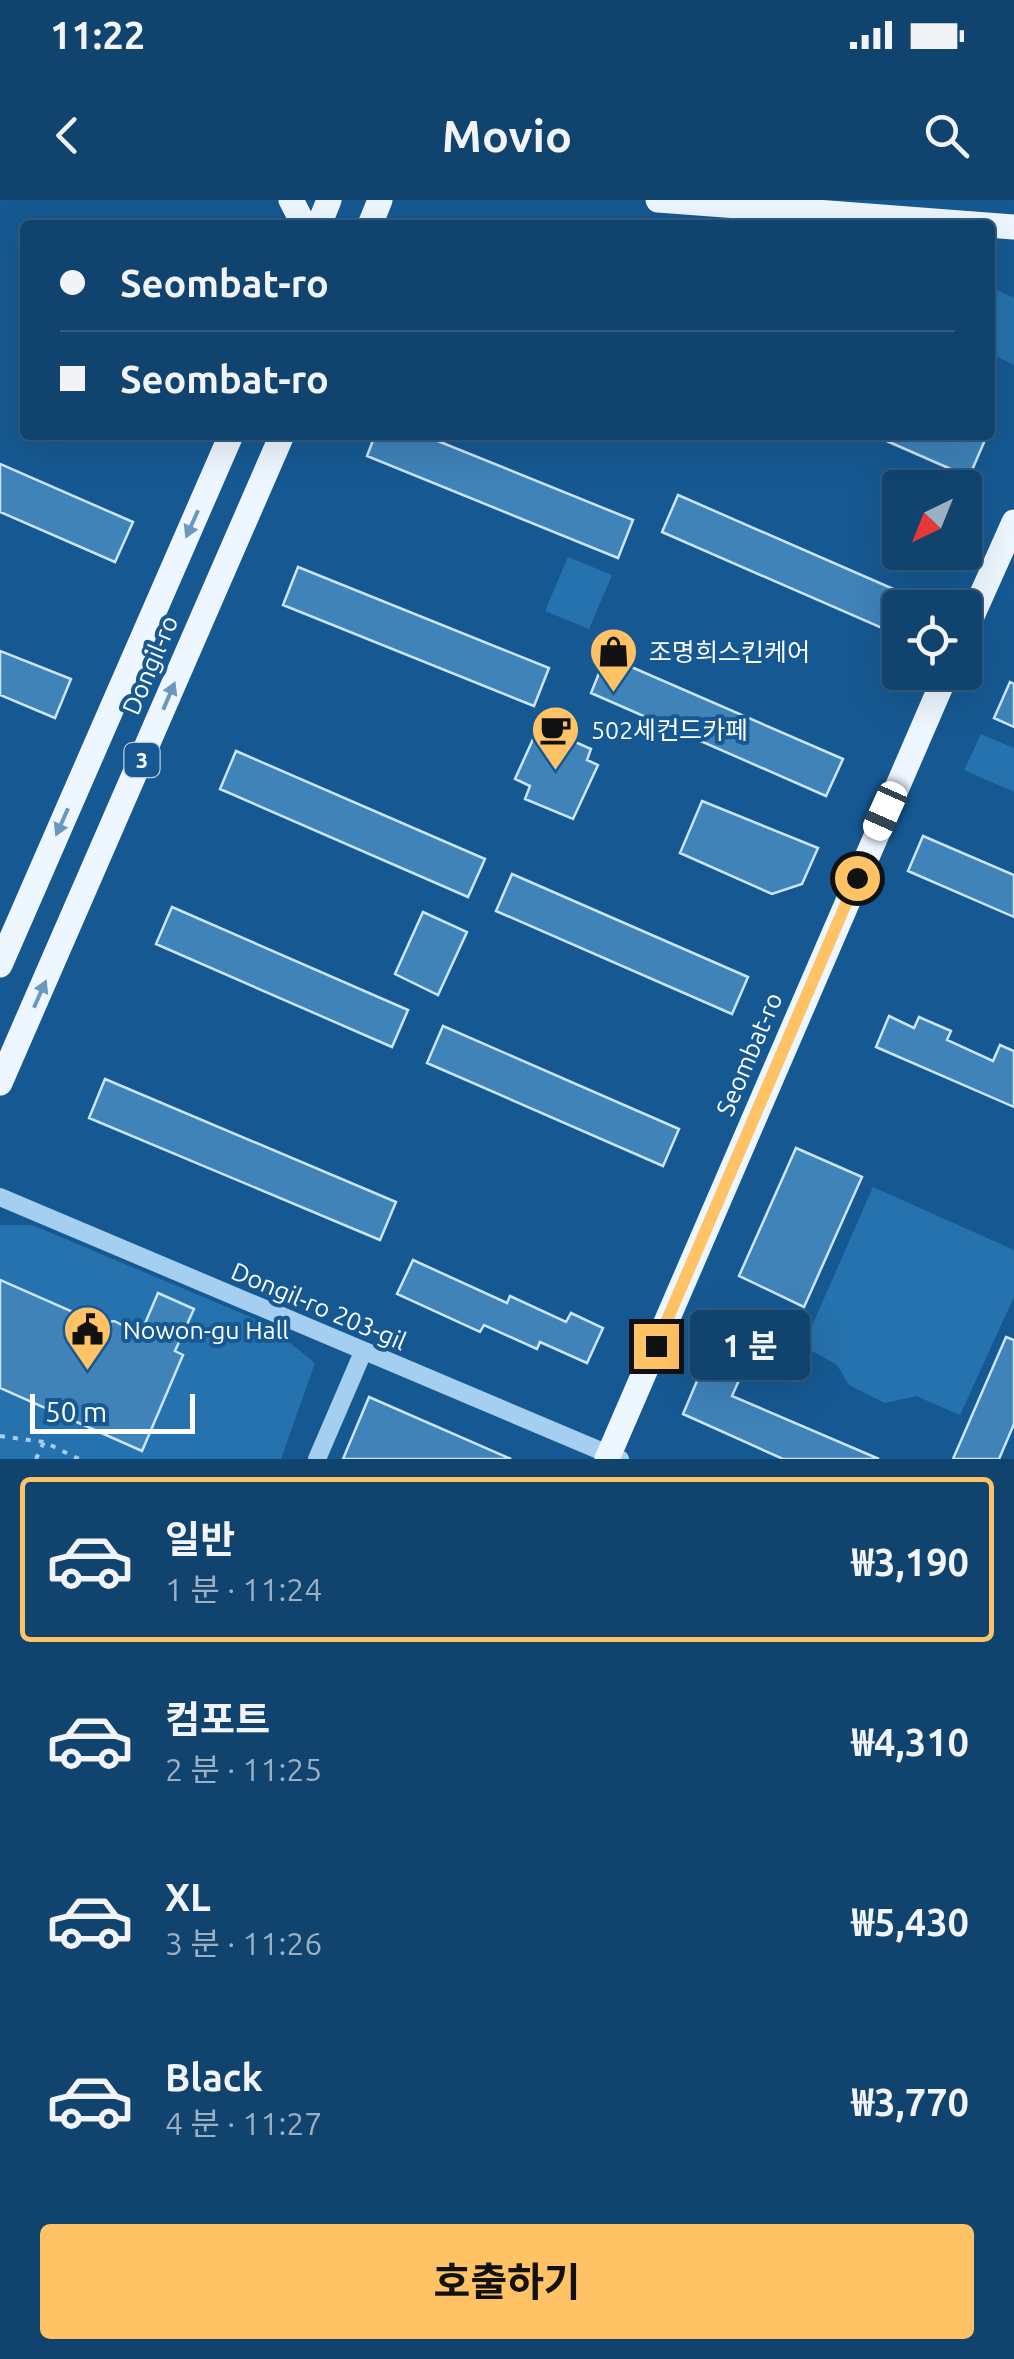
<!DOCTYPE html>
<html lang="ko">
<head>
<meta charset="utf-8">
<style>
  body { margin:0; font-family:Ubuntu,"Noto Sans KR",sans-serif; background:#194a73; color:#f1f3f6; height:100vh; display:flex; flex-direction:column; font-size:38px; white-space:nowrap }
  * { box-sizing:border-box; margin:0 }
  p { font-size:32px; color:#9cb0c2 }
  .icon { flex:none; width:55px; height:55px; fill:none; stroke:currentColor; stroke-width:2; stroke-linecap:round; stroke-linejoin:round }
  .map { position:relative; height:1259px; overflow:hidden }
  .sheet { display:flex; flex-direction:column; background:#10436e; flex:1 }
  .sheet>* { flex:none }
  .top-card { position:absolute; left:20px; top:20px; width:975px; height:220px; border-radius:10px; box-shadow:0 10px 40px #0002,0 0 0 2px #305c81; display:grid; align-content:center; height:220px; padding:0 40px; background:#10436e }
  .needle { width:65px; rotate:223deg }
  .controls { position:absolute; left:882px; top:270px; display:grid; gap:20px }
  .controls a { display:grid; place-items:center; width:100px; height:100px; border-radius:10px; background:#10436e; box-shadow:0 10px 40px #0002,0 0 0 2px #305c81; font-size:50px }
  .scale { position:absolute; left:30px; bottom:25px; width:165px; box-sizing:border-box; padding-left:10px; border:5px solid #fff; border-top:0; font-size:28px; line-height:35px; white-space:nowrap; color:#fff; -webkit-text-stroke:8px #165992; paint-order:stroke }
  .end { position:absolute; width:45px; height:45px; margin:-22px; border:12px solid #ffc264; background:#111; box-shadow:0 0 0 5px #111 }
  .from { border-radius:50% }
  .bubble { position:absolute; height:70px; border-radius:10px; background:#10436e; box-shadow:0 10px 40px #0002,0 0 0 2px #305c81; font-size:32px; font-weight:700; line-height:70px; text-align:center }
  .car { position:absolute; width:30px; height:60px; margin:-30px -15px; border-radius:12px; box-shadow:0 0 8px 2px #0007; background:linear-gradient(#fff 24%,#345 0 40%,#fff 0 76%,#345 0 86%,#fff 0) }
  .top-card b { display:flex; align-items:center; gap:35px; height:95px; font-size:38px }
  .top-card b+b { border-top:2px solid #305c81 }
  .top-card i { width:25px; height:25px; background:#f1f3f6 }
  ul { padding:18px 0 0; list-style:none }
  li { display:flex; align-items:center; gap:30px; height:165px; margin:0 20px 15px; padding:0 20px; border:5px solid transparent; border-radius:10px }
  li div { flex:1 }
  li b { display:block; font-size:38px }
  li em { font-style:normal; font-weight:700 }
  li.active { border-color:#ffc264 }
  li>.icon { width:90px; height:90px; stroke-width:1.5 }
  .button { display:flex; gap:20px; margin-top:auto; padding:20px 40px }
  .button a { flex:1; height:115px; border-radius:10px; background:#ffc264; color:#111; font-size:40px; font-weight:700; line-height:115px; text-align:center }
  .status { display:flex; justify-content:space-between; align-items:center; height:70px; padding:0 50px; background:#10436e; direction:ltr }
  .status svg { height:28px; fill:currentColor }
  header { display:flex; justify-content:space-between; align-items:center; height:130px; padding:0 40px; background:#10436e; font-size:45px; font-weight:700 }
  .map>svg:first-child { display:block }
</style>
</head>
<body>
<div class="status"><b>11:22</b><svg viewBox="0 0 49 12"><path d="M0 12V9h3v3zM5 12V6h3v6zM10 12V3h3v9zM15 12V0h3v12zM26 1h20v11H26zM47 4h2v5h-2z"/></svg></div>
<header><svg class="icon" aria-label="back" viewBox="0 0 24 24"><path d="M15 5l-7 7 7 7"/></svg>Movio<svg class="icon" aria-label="search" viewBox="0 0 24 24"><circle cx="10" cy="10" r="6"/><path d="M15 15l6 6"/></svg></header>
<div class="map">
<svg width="1014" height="1259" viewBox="0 0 1014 1259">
  <rect width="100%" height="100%" fill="#165992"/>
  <path fill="#2672ae" d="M 990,87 L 1014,98 L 1014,165 L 990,153 Z
    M 568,357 L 612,375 L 589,429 L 545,411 Z
    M 981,534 L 1014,548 L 1014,592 L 964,570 Z
    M 873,987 L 1014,1050 L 1014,1097 L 960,1215 L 916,1196 L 885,1203 L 849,1185 L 837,1165 L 803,1146 Z
    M 0,1025 L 32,1025 L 265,1123 L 315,1163 L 281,1259 L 0,1259 Z"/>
  <path fill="#3f83b9" stroke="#cbe6fc" stroke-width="2.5" d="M 375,235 L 423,235 L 633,320 L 618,358 L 367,256 Z
    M 873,235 L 973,235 L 985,240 L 969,277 Z
    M 0,264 L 133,322 L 115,362 L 0,312 Z
    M 678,295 L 914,398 L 910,408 L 900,408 L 898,435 L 662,332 Z
    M 298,367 L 549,468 L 534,506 L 283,405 Z
    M 0,451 L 71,479 L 55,518 L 0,495 Z
    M 606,456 L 843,559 L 826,596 L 591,493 Z
    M 1010,482 L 1014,484 L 1014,527 L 994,518 Z
    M 539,526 L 591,549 L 587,560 L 598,565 L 573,619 L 525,599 L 530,586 L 515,579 Z
    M 236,551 L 485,659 L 468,697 L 220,589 Z
    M 702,601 L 818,648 L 802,684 L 772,694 L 680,653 Z
    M 923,636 L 1014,675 L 1014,717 L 908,671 Z
    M 512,674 L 748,777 L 732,814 L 496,711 Z
    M 172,707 L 408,810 L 392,847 L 156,744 Z
    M 423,712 L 467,732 L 438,795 L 395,774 Z
    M 889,816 L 914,828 L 919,817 L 951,831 L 947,840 L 993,861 L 1000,845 L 1014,851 L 1014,907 L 876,847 Z
    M 443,826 L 679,929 L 663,966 L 427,863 Z
    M 105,879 L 396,1002 L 380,1040 L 89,918 Z
    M 796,948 L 862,977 L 804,1107 L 739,1076 Z
    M 413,1060 L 507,1103 L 510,1096 L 566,1122 L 571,1113 L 603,1128 L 587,1163 L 540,1142 L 537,1149 L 484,1125 L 480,1132 L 397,1094 Z
    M 0,1080 L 100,1124 L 114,1121 L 128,1128 L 138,1140 L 158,1093 L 194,1109 L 175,1151 L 183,1155 L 142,1251 L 0,1188 Z
    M 724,1117 L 760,1133 L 732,1196 L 879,1259 L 783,1259 L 683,1214 Z
    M 1006,1137 L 1014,1140 L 1014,1224 L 999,1259 L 953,1259 Z
    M 369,1197 L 511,1259 L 343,1259 Z"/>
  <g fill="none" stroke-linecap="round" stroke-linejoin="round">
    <path stroke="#a4cff0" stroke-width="4" stroke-dasharray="5 8" stroke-linecap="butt" d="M 0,1236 L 44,1242 L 79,1259
      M 36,1259 L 44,1242"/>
    <path stroke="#a4cff0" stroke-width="18" d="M 0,997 L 620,1259
      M 317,1259 L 363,1152"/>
    <path stroke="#eef6ff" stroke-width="25" d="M 291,0 L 304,25
      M 658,0 L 1014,27
      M 319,25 L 329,0
      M 370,25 L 380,0
      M 965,432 L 1014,322
      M 0,765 L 231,235
      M 0,883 L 282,235
      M 607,1259 L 947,472"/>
  </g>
  <defs><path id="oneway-solid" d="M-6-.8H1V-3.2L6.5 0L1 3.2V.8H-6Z" transform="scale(2.5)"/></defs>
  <g fill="#6c98be">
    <use href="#oneway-solid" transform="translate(192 324) rotate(114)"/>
    <use href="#oneway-solid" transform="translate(169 496) rotate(-67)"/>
    <use href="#oneway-solid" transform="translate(62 622) rotate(114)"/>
    <use href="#oneway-solid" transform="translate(40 794) rotate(-66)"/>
  </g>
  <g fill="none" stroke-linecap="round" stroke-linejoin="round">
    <path stroke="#ffc264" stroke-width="12" d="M 656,1146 L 857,678"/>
  </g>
  <defs>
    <symbol id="shop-pin" viewBox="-11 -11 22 30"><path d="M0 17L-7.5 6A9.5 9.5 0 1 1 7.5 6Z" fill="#ffc264" stroke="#165992"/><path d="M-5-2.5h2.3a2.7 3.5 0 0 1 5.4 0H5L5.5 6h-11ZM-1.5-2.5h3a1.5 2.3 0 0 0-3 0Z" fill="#111"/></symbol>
    <symbol id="cafe-pin" viewBox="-11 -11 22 30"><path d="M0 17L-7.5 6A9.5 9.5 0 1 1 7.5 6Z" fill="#ffc264" stroke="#165992"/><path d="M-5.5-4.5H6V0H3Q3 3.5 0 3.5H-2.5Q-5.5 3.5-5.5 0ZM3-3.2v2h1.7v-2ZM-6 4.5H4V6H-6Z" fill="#111"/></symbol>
    <symbol id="civic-pin" viewBox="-11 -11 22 30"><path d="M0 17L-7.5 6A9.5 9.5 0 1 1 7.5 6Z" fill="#ffc264" stroke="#165992"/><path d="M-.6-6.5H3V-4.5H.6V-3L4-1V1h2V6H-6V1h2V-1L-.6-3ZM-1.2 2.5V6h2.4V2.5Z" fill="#111"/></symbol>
  </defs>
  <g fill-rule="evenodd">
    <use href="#shop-pin" x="586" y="424" width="55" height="75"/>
    <use href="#cafe-pin" x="528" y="502" width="55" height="75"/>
    <use href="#civic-pin" x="60" y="1102" width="55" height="75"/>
  </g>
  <g text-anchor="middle" stroke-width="8" stroke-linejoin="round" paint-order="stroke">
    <rect fill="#165992" stroke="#b9cdde" stroke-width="2.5" x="124.5" y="543" width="35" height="34" rx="8"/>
    <g font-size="22" font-weight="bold" fill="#fff">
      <text x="142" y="568">3</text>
    </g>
    <g font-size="25" fill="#fff" stroke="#165992" text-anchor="start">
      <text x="649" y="461">조명희스킨케어</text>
      <text x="591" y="539">502세컨드카페</text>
      <text x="123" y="1139">Nowon-gu Hall</text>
    </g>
    <g font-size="25" fill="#fff" stroke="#165992">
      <text transform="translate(150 465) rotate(-67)" y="9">Dongil-ro</text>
      <text transform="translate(749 854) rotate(-67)" y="9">Seombat-ro</text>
      <text transform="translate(319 1106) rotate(23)" y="9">Dongil-ro 203-gil</text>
    </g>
  </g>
</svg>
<div class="controls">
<a><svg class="needle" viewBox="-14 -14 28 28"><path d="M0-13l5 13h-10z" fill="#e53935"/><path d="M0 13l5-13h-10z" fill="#9cb0c2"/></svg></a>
<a><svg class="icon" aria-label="locate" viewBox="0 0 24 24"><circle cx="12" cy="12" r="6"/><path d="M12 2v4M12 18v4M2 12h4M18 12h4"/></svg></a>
</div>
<div class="scale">50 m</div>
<i class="end from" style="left:857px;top:678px"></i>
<i class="end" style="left:656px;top:1146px"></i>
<div class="bubble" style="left:690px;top:1110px;width:120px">1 분</div>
<i class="car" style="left:885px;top:611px;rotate:204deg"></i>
<div class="top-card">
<b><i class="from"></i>Seombat-ro</b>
<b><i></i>Seombat-ro</b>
</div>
</div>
<section class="sheet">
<ul>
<li class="active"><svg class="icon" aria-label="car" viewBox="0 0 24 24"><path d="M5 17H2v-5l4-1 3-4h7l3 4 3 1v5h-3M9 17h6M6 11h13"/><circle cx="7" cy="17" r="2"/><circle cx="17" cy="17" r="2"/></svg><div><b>일반</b><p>1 분 · 11:24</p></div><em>₩3,190</em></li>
<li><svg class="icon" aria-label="car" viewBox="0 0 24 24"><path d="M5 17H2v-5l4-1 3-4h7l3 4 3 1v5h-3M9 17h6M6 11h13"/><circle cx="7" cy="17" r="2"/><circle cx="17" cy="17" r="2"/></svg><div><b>컴포트</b><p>2 분 · 11:25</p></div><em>₩4,310</em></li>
<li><svg class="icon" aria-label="car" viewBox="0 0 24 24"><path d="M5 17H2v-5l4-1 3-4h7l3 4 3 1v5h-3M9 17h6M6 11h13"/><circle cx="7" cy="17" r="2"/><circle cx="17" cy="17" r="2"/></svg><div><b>XL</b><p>3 분 · 11:26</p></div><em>₩5,430</em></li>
<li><svg class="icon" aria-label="car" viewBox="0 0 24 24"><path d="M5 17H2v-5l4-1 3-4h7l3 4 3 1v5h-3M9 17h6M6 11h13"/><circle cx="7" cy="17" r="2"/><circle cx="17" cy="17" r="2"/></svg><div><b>Black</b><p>4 분 · 11:27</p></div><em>₩3,770</em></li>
</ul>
<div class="button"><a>호출하기</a></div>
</section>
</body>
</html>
